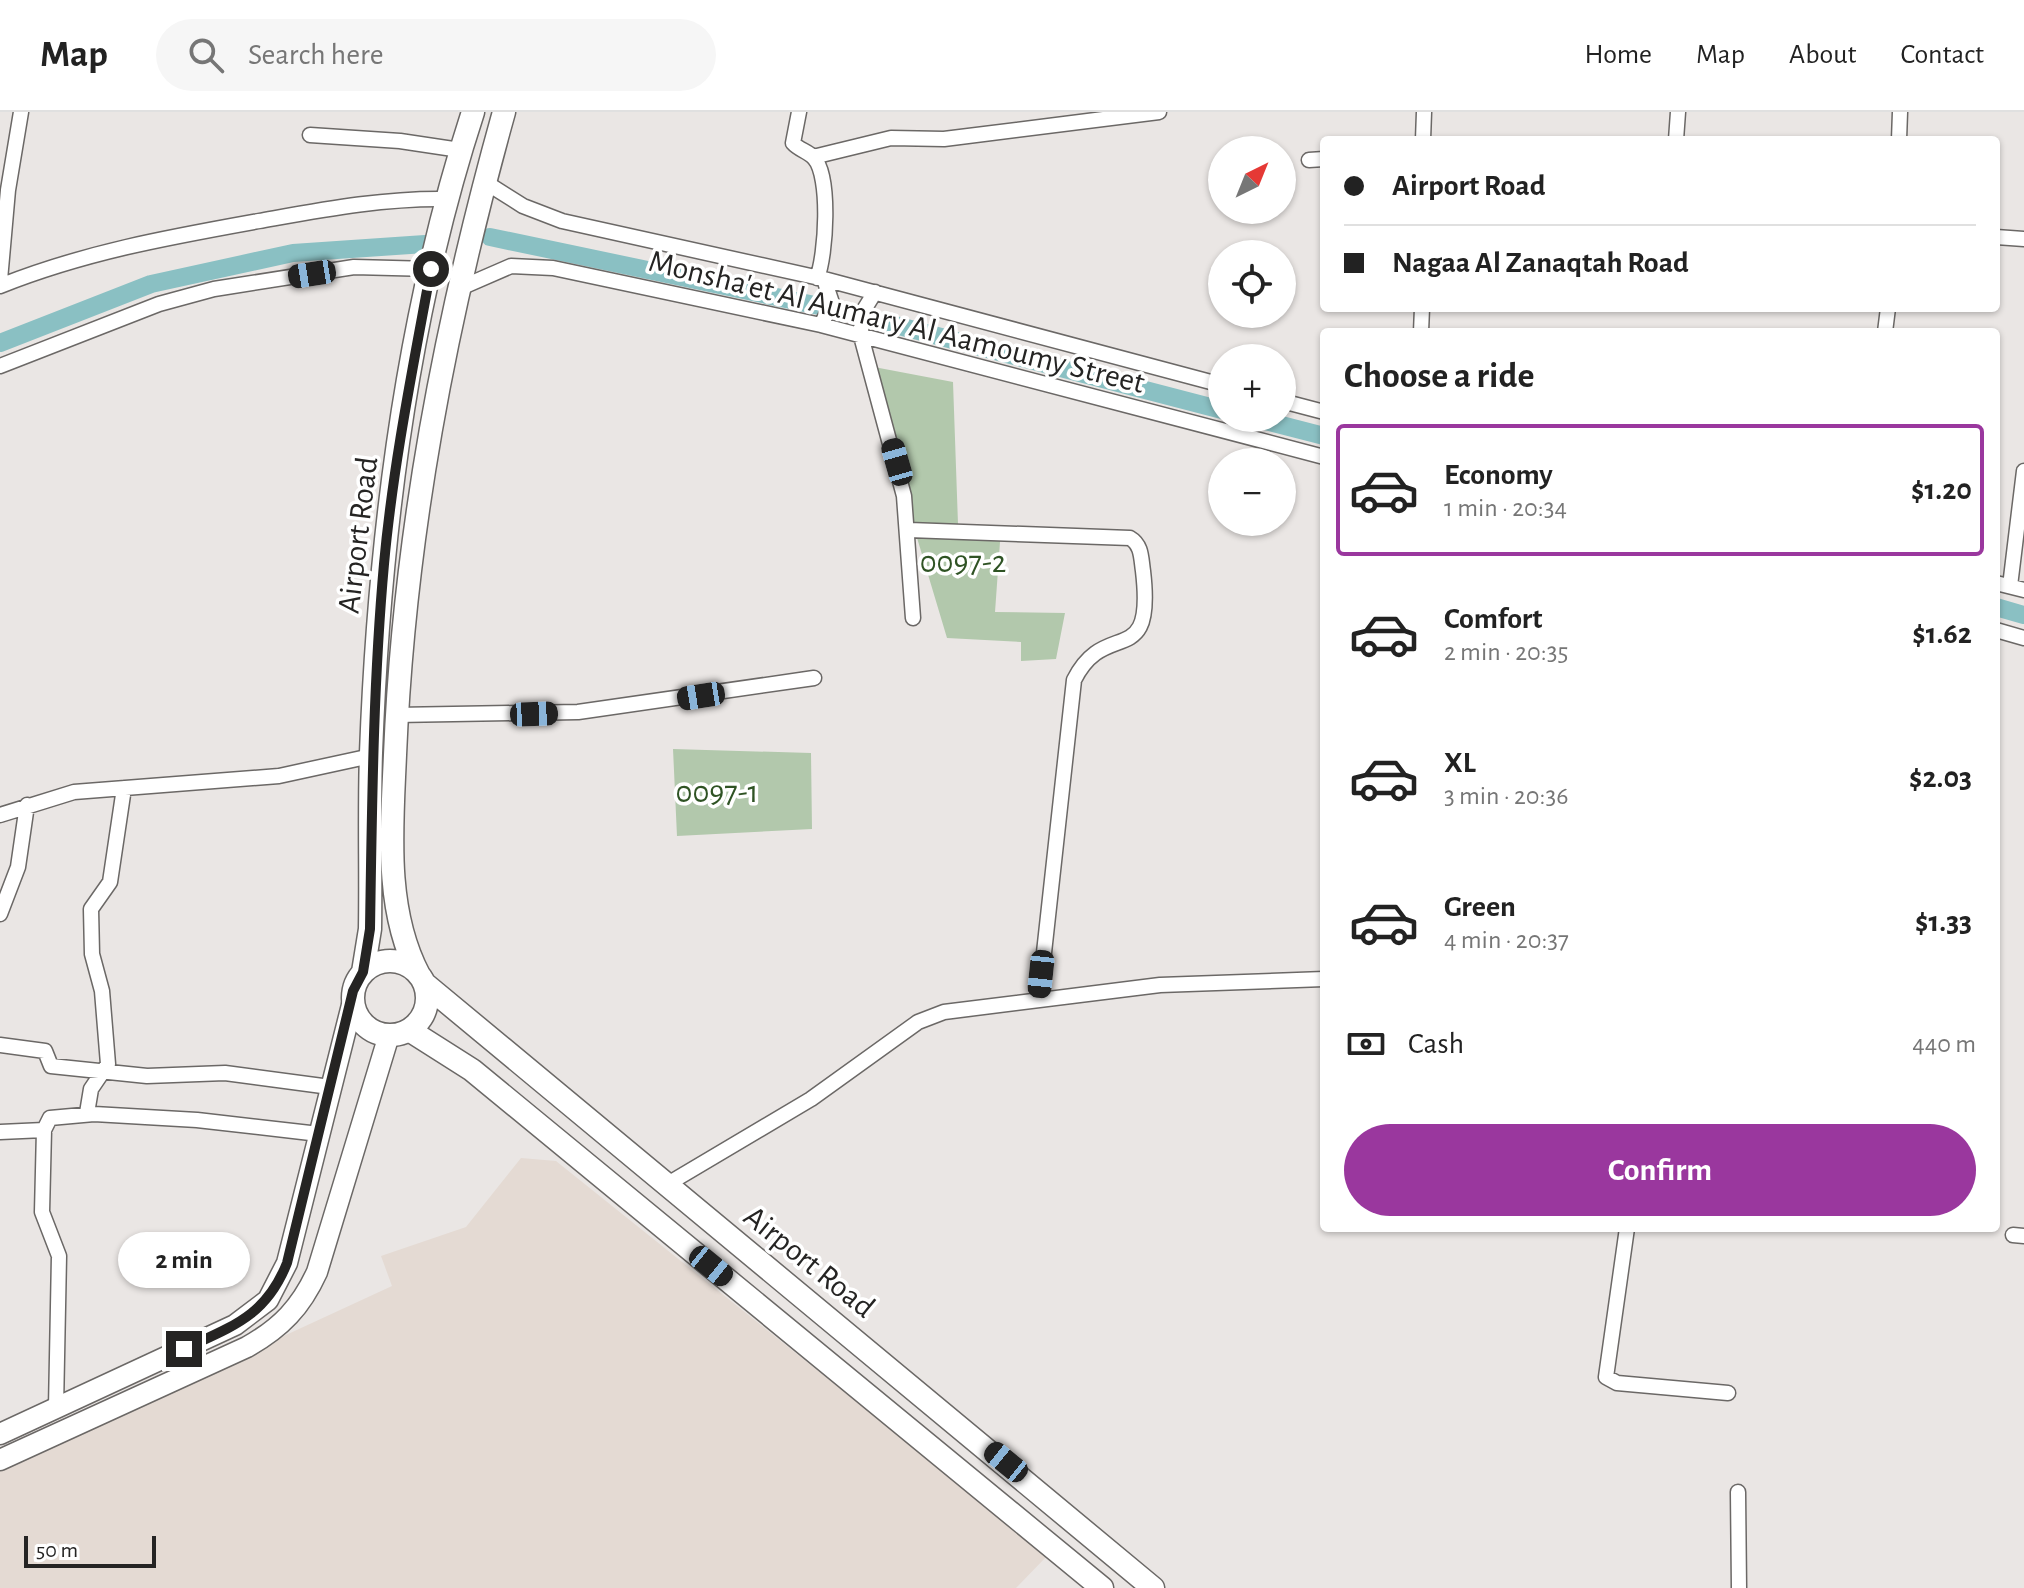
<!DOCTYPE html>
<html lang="en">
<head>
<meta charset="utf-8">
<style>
  body { margin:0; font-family:"Alegreya Sans",sans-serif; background:#f6f6f6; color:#222; height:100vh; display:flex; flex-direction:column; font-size:30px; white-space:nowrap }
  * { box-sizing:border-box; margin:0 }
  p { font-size:26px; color:#767676 }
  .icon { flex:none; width:44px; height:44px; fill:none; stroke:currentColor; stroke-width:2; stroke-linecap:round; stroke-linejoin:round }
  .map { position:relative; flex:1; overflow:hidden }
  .details { position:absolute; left:1320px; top:216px; width:680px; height:904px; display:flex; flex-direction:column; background:#fff; border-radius:8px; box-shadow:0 2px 6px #0004 }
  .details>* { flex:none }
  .top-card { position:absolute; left:1320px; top:24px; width:680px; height:176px; border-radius:8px; box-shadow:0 2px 6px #0004; display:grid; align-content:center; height:176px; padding:0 24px; background:#fff }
  .needle { width:52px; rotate:43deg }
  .fabs { position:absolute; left:1208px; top:24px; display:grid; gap:16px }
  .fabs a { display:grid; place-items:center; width:88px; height:88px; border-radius:50%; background:#fff; box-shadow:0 2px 6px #0004; font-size:40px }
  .scale { position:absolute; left:24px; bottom:20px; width:132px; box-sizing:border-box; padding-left:8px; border:4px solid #252423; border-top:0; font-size:22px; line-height:28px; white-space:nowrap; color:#252423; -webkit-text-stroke:6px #fff; paint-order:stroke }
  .end { position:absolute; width:36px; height:36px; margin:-18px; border:10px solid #252423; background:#fff; box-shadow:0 0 0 4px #fff }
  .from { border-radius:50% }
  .bubble { position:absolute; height:56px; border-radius:28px; background:#fff; box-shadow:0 2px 6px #0004; font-size:26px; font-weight:700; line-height:56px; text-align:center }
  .car { position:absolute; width:24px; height:48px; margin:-24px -12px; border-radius:10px; box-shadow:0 0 6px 2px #0007; background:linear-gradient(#222 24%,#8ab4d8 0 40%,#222 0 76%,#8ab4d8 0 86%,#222 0) }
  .top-card b { display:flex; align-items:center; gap:28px; height:76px; font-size:30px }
  .top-card b+b { border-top:2px solid #e0e0e0 }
  .top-card i { width:20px; height:20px; background:#222 }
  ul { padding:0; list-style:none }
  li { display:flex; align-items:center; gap:24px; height:132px; margin:0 16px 12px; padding:0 8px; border:4px solid transparent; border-radius:8px }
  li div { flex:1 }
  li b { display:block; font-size:30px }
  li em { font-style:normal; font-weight:700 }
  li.active { border-color:#9a379e }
  li>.icon { width:72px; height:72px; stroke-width:1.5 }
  h2 { padding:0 24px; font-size:36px; line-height:96px }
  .pay { display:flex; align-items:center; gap:20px; height:88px; padding:0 24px; font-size:30px }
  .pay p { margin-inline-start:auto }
  .cta { display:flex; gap:16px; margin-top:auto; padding:16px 24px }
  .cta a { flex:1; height:92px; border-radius:48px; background:#9a379e; color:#fff; font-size:32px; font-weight:700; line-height:92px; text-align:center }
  header { display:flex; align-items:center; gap:48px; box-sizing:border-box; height:112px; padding:0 40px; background:#fff; border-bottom:2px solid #e0e0e0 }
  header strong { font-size:38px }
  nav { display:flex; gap:44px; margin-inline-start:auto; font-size:28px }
  .search { width:560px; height:72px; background:#f6f6f6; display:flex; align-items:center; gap:20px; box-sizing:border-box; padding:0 28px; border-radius:44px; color:#767676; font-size:30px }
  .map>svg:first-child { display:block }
</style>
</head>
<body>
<header>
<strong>Map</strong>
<div class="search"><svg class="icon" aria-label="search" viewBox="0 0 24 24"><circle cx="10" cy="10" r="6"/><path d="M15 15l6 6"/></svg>Search here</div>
<nav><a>Home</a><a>Map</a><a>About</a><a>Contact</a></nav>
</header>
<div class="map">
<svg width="2024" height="1476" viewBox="0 0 2024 1476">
  <rect width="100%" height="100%" fill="#eae6e4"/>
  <path fill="#e4dad3" d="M 521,1046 L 556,1049 L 1048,1443 L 1016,1476 L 0,1476 L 0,1355 L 392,1174 L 381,1144 L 466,1115 Z"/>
  <path fill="#b2c8ac" d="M 874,255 L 953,270 L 958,412 L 1001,416 L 995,500 L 1065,501 L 1056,547 L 1021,549 L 1021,530 L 947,526 L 909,399 Z
    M 673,637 L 811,641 L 812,717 L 677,724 Z"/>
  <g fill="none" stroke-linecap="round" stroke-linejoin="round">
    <path stroke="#8ac0c3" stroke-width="18" d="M 490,125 L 824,195
      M 876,208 L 1222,298
      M 0,231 L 151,172 L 293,141 L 425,132
      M 1254,306 L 1324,324
      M 1996,495 L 2024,503"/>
    <defs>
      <path id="street" d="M 799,0 L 793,31 C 799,38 808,39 814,46 C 831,64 826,144 817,166
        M 310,23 L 400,29 L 460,38
        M 1423,28 L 1424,0
        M 1676,28 L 1678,0
        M 1899,28 L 1900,0
        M 813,45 L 891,26 L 944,27 L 1159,0
        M 1309,48 L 1324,47
        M 485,70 L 523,94 L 562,109 L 824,167 L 1222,273
        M 1996,125 L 2024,127
        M 0,168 L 8,78 L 21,0
        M 0,174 C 85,140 170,125 259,109 C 321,98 382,86 446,87
        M 458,177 L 511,154 L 553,156 L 821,213 L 1324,345
        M 875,180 L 862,201 L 861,224 L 904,384 L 913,506
        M 821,213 L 832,191 L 824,167
        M 1421,220 L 1422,196
        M 1885,220 L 1888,196
        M 0,254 L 159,192 L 214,177 L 354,155 L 431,157
        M 1282,289 L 1324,300
        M 909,418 L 1130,426 C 1142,433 1141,446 1143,459 C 1155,561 1106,504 1074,568 L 1039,886
        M 1996,471 L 2024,478
        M 2010,474 L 2024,359
        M 1996,518 L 2024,526
        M 396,603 L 578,600 L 814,566
        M 0,703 L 74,680 L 279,664 L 371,644
        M 0,802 L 18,755 L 27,693
        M 0,933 L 45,939 L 51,954 L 147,964 L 225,961 L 330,975
        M 87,1001 L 91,977 L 108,952 L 102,879 L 92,842 L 91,797 L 110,770 L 124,676
        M 0,1020 L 44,1018
        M 666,1073 L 811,987 L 918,910 L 944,900 L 1160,873 L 1324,867
        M 1627,1116 L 1606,1265 L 1617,1271 L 1728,1281
        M 2013,1123 L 2024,1124
        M 56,1296 L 59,1144 L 42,1100 L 44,1018 L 50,1006 L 94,1002 L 197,1008 L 319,1022
        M 1738,1380 L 1739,1476"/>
      <path id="secondary" d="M 0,1322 L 235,1213 L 268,1188 L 287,1151 L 353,889
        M 0,1348 L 247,1235 C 281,1216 301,1195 317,1160 L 389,923"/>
      <path id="primary" d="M353 886a37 37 0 1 1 74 0a37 37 0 1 1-74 0Z
        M 363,860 L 370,817 C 371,759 369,700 371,641 C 379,427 406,205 473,0
        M 419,863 C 384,797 392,715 395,643 C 404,424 445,211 504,0
        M 425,872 L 1153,1476
        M 409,918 L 472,958 L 1102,1476"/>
    </defs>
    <use href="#street" stroke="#6b6866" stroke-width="17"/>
    <use href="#secondary" stroke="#6b6866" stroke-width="23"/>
    <use href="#primary" stroke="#6b6866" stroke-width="25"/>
    <use href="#street" stroke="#fff" stroke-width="14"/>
    <use href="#secondary" stroke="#fff" stroke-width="20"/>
    <use href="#primary" stroke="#fff" stroke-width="22"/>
  </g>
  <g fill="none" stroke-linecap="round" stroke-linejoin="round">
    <path stroke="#252423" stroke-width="10" d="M 184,1237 C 233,1214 266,1204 287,1151 L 353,879 L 363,860 L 370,817 C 372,695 373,574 384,452 C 393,353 413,255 431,157"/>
  </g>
  <g text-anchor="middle" stroke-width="7" stroke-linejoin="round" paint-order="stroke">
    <g font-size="32" fill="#252423" stroke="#fff">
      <text transform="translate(897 209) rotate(14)" y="11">Monsha'et Al Aumary Al Aamoumy Street</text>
      <text transform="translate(357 423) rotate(-83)" y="11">Airport Road</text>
      <text transform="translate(810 1149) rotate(39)" y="11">Airport Road</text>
    </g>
    <g font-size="32" fill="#2f5324" stroke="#fff">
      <text x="963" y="460">0097-2</text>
      <text x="717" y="690">0097-1</text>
    </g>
  </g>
</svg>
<div class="fabs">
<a><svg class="needle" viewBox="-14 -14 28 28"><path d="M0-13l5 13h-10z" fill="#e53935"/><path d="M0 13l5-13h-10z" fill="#767676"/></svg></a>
<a><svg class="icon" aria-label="locate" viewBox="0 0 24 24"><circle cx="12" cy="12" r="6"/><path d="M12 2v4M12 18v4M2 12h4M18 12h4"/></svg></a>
<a>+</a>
<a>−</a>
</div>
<div class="scale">50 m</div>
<i class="end from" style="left:431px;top:157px"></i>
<i class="end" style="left:184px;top:1237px"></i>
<div class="bubble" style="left:118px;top:1120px;width:132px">2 min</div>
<i class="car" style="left:312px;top:162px;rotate:261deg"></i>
<i class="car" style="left:897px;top:350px;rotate:344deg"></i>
<i class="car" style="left:701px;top:584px;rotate:261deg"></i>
<i class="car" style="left:534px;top:602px;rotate:88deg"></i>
<i class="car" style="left:1041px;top:862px;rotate:186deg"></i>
<i class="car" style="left:711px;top:1154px;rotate:129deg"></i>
<i class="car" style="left:1006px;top:1350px;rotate:309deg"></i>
<div class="top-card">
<b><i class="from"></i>Airport Road</b>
<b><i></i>Nagaa Al Zanaqtah Road</b>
</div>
<section class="details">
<h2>Choose a ride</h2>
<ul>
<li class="active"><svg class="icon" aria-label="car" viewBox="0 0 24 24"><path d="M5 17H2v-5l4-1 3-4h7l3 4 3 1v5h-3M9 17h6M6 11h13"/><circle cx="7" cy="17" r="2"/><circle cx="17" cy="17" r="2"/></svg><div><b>Economy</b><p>1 min · 20:34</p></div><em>$1.20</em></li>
<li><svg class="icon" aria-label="car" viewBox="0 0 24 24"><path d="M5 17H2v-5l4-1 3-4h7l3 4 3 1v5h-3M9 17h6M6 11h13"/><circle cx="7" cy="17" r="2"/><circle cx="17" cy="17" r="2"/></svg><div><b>Comfort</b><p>2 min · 20:35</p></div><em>$1.62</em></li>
<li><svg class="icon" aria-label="car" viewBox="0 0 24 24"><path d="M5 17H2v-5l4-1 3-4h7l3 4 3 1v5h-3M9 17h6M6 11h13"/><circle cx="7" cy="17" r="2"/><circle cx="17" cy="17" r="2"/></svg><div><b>XL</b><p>3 min · 20:36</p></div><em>$2.03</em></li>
<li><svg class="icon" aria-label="car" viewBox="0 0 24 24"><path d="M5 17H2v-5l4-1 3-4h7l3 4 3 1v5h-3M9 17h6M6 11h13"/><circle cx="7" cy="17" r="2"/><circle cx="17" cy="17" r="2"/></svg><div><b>Green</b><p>4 min · 20:37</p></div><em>$1.33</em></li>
</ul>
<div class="pay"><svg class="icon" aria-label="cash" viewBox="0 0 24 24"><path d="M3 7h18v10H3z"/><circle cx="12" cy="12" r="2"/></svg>Cash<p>440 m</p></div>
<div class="cta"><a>Confirm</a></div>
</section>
</div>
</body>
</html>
